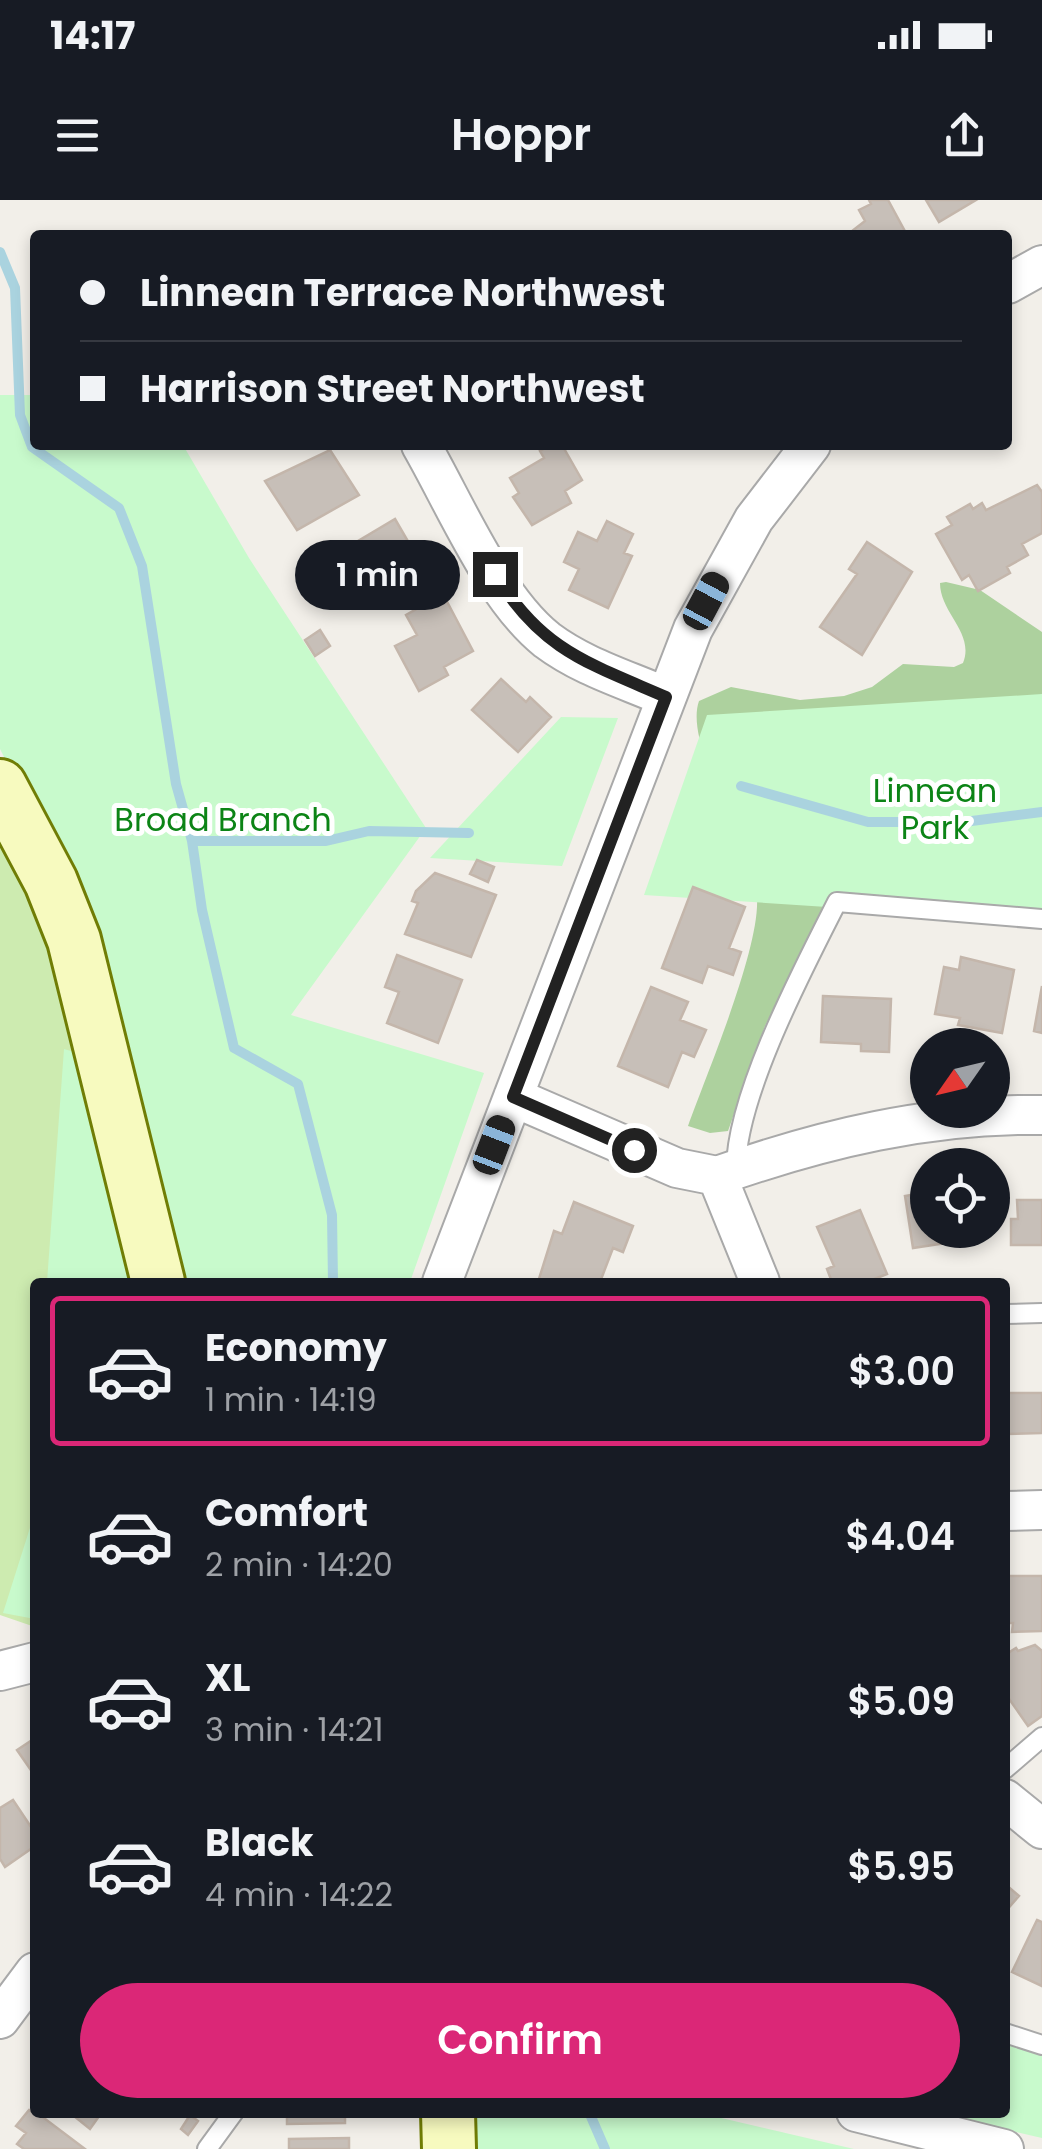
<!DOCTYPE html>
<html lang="en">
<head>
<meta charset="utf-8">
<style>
  body { margin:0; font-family:Poppins,sans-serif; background:#242831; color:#f1f3f6; height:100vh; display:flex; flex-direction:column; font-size:38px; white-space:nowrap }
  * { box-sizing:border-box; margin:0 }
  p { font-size:32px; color:#9ea1a6 }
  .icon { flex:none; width:55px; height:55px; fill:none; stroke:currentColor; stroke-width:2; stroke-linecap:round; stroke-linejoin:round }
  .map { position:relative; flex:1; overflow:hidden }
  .sheet { position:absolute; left:30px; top:1078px; width:980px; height:840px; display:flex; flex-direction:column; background:#171b24; border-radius:10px; box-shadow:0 5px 15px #0003 }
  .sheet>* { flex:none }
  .top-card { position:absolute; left:30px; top:30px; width:982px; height:220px; border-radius:10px; box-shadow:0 5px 15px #0003; display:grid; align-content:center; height:220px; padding:0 50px; background:#171b24 }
  .needle { width:65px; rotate:236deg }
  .controls { position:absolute; left:910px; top:828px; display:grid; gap:20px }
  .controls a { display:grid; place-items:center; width:100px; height:100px; border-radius:50%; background:#171b24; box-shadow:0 5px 15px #0003; font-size:50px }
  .end { position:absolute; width:45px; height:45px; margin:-22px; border:12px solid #222; background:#fff; box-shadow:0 0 0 5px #fff }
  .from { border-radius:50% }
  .bubble { position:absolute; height:70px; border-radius:35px; background:#171b24; box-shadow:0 5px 15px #0003; font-size:32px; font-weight:600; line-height:70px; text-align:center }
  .car { position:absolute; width:30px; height:60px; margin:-30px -15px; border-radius:12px; box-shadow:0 0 8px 2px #0007; background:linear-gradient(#222 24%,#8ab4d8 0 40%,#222 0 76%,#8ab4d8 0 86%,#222 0) }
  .top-card b { display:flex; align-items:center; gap:35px; height:95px; font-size:38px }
  .top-card b+b { border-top:2px solid #363941 }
  .top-card i { width:25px; height:25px; background:#f1f3f6 }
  ul { padding:18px 0 0; list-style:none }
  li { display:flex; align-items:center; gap:30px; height:150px; margin:0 20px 15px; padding:0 30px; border:5px solid transparent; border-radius:10px }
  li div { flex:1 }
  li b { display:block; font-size:38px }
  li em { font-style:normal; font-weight:600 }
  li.current { border-color:#db2777 }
  li>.icon { width:90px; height:90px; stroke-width:1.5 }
  .action { display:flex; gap:20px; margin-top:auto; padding:20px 50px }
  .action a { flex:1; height:115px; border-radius:60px; background:#db2777; color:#fff; font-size:40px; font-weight:600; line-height:115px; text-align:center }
  .status { display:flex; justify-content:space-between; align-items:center; height:70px; padding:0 50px; background:#171b24; direction:ltr }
  .status svg { height:28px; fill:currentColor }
  header { display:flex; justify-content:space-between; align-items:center; height:130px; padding:0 50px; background:#171b24; font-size:45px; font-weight:600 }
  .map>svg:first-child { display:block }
</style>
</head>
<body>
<div class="status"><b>14:17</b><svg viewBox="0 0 49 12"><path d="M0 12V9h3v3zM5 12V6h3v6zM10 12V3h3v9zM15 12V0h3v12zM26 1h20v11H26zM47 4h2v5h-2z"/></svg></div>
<header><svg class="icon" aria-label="menu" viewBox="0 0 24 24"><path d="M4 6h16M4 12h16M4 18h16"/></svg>Hoppr<svg class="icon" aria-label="share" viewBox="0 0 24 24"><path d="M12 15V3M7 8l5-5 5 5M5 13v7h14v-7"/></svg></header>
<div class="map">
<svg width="1042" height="1949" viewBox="0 0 1042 1949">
  <rect width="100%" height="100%" fill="#f2efe9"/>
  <path fill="#cdebb0" d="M 0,630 L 52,753 L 146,1082 L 35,1082 L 35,1427 L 0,1415 Z"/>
  <path fill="#add19e" d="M 946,382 L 980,390 L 1042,432 L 1042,706 L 835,690 L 765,826 L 728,931 L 710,933 L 688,926 C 707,873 760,749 757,698 C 753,647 683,546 699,501 L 731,487 L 800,500 L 844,496 L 872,487 L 903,464 L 954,467 L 963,463 C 975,433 940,413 940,383 Z"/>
  <path fill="#c8facc" d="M 0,195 L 35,195 L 35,245 L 183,245 L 249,358 L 426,628 L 291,815 L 484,873 L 410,1082 L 180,1082 L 77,701 L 0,549 Z
    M 1042,494 L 1042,721 L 644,695 L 707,515 Z
    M 561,517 L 618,518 L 562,666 L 430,658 Z
    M 64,849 L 85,855 L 146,1082 L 47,1082 Z
    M 35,1312 L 35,1419 L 3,1413 Z
    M 1005,1842 L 1042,1853 L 1042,1938 L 934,1913 L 1005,1912 Z
    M 472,1913 L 700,1913 L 854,1949 L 473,1949 Z"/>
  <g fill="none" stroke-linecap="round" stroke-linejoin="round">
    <path stroke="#aad3df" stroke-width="10" d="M 0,52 L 15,88 L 20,215 L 32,247 L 119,308 L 142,366 L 176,584 L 192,641 L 202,710 L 234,848 L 298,884 L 332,1015 L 333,1082
      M 741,586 L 868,622 L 964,622 L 1042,612
      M 192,641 L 326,641 L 369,631 L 469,633
      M 589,1912 L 605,1949"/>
  </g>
  <path fill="#c7bfb8" stroke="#c4b6ab" stroke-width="2.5" d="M 869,0 L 888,0 L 907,35 L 847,35 L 865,21 L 859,10 L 871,4 Z
    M 926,0 L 976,0 L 939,22 Z
    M 550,245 L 562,245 L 582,280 L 565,291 L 571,303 L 532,325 L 513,297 L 519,293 L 510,278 L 544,258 L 540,251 Z
    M 330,250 L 359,295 L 297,330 L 265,281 Z
    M 1037,285 L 1042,292 L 1042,333 L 1022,344 L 1028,355 L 1007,367 L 1010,373 L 978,391 L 969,375 L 962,380 L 936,334 L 952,325 L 947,317 L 970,304 L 973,309 L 982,303 L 986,310 Z
    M 395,319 L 424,369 L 372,400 L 343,350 Z
    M 607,321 L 633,334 L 624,353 L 632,356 L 608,408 L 569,390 L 579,369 L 564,362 L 578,332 L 597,341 Z
    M 867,342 L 912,372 L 862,455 L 820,427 L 857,374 L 849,369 Z
    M 443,394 L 473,451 L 444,467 L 448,475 L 419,491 L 395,446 L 417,435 L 406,415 Z
    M 320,430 L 330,446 L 315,456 L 305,440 Z
    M 501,479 L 526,502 L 530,497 L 551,517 L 518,552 L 472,510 Z
    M 477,660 L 494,667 L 488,682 L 470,674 Z
    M 435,673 L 496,695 L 471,757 L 405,734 L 418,703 L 412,701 L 416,691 Z
    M 693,687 L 745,707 L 729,748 L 741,752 L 733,775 L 708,766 L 702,783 L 662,768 Z
    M 397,755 L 462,780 L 438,843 L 387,823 L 399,792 L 385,787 Z
    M 961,757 L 1014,770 L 1002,833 L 958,825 L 960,818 L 935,814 L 944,767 L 959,770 Z
    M 1042,786 L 1042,833 L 1034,831 Z
    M 651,787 L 688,802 L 680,820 L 706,830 L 694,857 L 682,852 L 668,887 L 618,866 Z
    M 823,796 L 891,799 L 889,852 L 861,851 L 861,844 L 821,842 Z
    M 928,992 L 928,1030 L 977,1030 L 979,1038 L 913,1048 L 905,996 Z
    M 1017,1000 L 1042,1000 L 1042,1045 L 1011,1045 L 1011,1019 L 1018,1019 Z
    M 574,1002 L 633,1026 L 623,1052 L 613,1048 L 600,1082 L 538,1082 L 554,1031 L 562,1034 Z
    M 860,1010 L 887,1074 L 867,1082 L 832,1082 L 827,1069 L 834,1066 L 817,1027 Z
    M 1005,1193 L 1042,1193 L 1042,1233 L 1005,1234 Z
    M 1005,1376 L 1042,1376 L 1042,1431 L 1012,1432 L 1013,1423 L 1005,1423 Z
    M 1035,1445 L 1042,1451 L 1042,1516 L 1028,1526 L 1005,1493 L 1005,1455 L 1016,1448 L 1018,1451 Z
    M 35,1538 L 35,1576 L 17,1550 Z
    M 13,1600 L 35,1633 L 35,1646 L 5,1667 L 0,1659 L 0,1608 Z
    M 1005,1684 L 1019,1696 L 1005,1712 Z
    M 1037,1720 L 1042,1722 L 1042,1786 L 1012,1772 Z
    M 29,1910 L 40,1915 L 85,1949 L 24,1949 L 17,1944 L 26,1933 L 16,1926 Z
    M 69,1912 L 102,1912 L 90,1929 Z
    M 287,1912 L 345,1912 L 345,1923 L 287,1924 Z
    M 190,1915 L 198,1921 L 188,1935 L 181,1929 Z
    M 349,1938 L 349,1949 L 289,1949 L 289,1939 Z"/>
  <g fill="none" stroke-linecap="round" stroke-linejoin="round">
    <defs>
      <path id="lane" d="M 736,969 C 736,896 803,769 837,702 L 1042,719
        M 1005,1114 L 1042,1113
        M 1005,1569 L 1042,1537
        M 1005,1833 L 1042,1845
        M 207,1949 L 234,1912"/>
      <path id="street" d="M 1008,84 L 1042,65
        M 421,245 C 455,304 494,398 547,440 C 583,467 625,479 666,497
        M 513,897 L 677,968 L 717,976 L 760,1082
        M 717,976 C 822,939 930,913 1042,915
        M 442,1082 L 693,429 L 754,319 L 811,245
        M 1005,1311 L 1042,1310
        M 0,1471 L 35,1462
        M 1005,1599 L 1042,1629
        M 0,1819 L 35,1772
        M 856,1912 L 1004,1949"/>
      <path id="secondary" d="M 0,586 L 51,682 L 74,740 L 158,1082
        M 448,1912 L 449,1949"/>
    </defs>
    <use href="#lane" stroke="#a9a9a9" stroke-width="22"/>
    <use href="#street" stroke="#a9a9a9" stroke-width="42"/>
    <use href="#secondary" stroke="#707d05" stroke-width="58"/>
    <use href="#lane" stroke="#fff" stroke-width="18"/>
    <use href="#street" stroke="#fff" stroke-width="38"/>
    <use href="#secondary" stroke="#f7fabf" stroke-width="52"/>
  </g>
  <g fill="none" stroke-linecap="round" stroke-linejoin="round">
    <path stroke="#222" stroke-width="12" d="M 495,374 C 541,450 588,463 666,497 L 513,897 L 634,950"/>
  </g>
  <g text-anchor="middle" stroke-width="10" stroke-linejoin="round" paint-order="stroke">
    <g font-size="32" fill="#0c8416" stroke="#fff">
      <text x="935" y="602">Linnean<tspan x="935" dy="37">Park</tspan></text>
      <text x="223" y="631">Broad Branch</text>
    </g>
  </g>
</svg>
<div class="controls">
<a><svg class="needle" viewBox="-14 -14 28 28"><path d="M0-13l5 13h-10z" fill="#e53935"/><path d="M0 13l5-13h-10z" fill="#9ea1a6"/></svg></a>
<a><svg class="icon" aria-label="locate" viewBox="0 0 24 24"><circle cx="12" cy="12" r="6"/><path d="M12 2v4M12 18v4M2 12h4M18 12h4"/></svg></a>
</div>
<i class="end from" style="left:634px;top:950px"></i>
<i class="end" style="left:495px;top:374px"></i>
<div class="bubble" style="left:295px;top:340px;width:165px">1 min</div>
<i class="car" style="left:706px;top:401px;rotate:28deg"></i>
<i class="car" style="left:494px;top:945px;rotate:21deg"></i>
<div class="top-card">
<b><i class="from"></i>Linnean Terrace Northwest</b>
<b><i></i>Harrison Street Northwest</b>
</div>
<section class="sheet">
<ul>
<li class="current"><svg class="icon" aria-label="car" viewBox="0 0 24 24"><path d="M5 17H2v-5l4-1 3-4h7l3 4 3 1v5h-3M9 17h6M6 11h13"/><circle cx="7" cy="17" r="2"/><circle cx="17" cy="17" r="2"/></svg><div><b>Economy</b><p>1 min · 14:19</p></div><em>$3.00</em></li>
<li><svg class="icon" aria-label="car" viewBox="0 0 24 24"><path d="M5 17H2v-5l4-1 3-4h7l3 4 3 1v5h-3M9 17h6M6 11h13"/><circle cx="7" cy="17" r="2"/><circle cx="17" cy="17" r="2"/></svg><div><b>Comfort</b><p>2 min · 14:20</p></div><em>$4.04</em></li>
<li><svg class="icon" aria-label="car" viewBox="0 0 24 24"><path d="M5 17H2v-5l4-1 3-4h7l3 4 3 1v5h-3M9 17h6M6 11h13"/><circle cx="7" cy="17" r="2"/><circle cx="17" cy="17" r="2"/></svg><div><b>XL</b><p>3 min · 14:21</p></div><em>$5.09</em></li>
<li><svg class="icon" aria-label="car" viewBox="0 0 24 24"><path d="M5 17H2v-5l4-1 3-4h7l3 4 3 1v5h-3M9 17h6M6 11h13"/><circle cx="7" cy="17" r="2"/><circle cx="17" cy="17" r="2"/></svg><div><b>Black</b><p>4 min · 14:22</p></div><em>$5.95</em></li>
</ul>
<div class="action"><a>Confirm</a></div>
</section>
</div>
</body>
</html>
